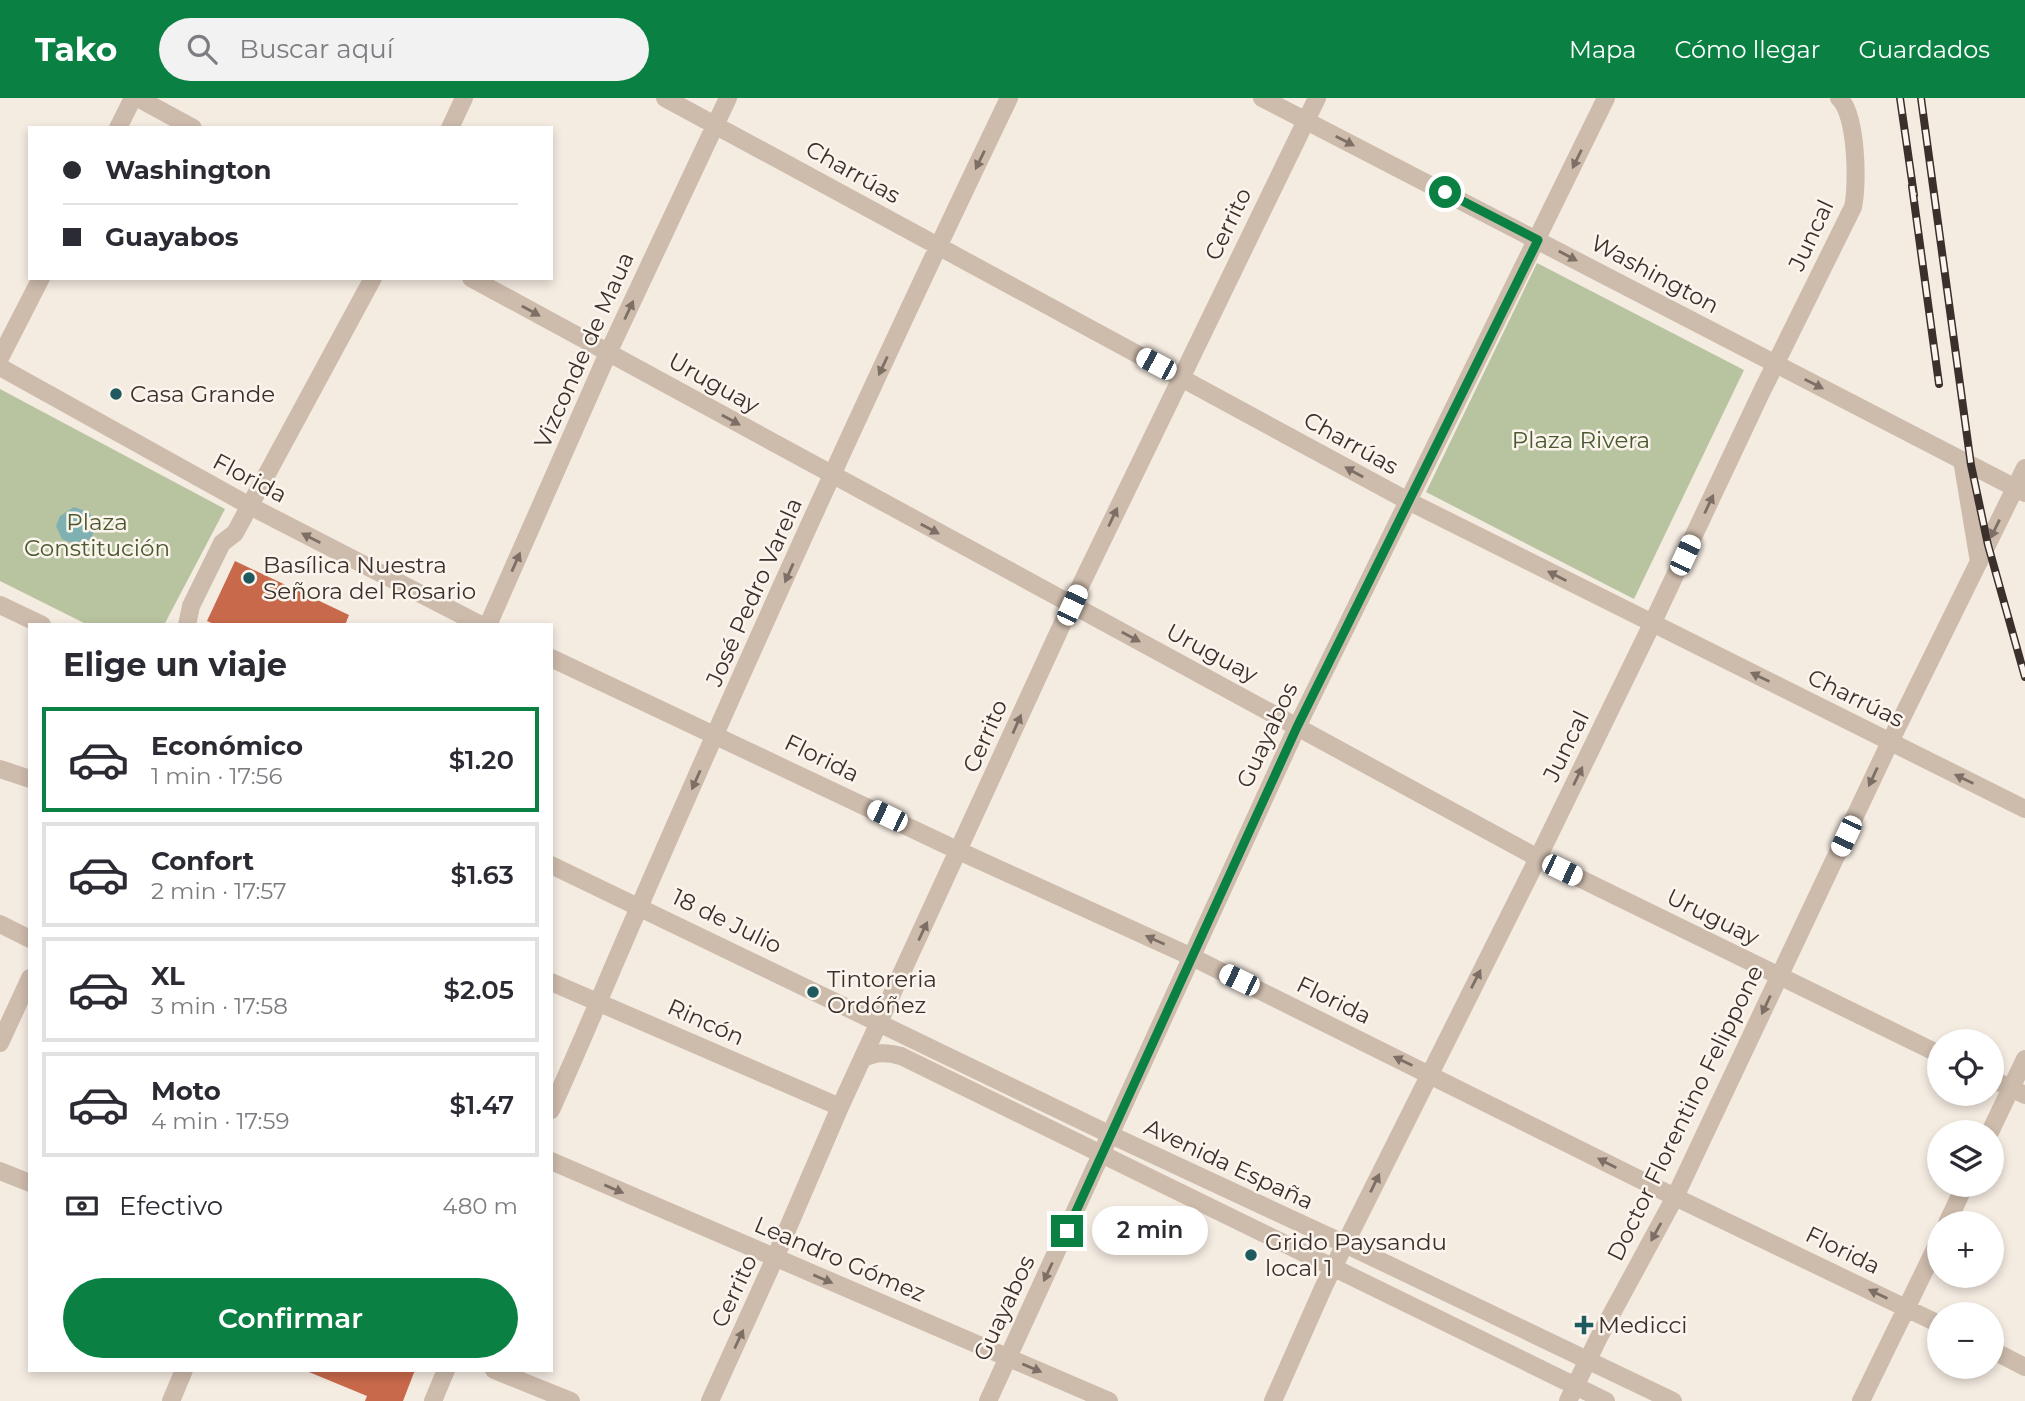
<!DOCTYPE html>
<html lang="es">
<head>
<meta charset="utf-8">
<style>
  body { margin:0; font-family:Montserrat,sans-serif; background:#f2f2f3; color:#2b2b33; height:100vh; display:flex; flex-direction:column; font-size:26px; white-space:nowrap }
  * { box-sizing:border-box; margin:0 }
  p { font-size:23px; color:#7c7c81 }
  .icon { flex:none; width:38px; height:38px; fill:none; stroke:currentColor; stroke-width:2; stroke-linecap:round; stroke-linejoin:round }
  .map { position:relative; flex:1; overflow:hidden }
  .details { position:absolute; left:28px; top:525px; width:525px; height:749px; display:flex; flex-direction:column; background:#fff; border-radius:0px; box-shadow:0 4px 10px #0003 }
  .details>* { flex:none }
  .guide { position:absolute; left:28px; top:28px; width:525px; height:154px; border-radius:0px; box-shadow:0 4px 10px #0003; display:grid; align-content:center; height:154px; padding:0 35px; background:#fff }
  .controls { position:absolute; left:1927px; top:931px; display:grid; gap:14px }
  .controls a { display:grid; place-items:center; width:77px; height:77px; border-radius:50%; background:#fff; box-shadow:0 4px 10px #0003; font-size:35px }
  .end { position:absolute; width:32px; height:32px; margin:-16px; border:9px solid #0b8043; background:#fff; box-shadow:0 0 0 4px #fff }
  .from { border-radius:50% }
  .bubble { position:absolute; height:49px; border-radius:24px; background:#fff; box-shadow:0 4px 10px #0003; font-size:23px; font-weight:600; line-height:49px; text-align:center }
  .car { position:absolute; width:21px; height:42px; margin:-21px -10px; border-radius:9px; box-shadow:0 0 5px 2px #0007; background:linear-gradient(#fff 24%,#345 0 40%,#fff 0 76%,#345 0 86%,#fff 0) }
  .guide b { display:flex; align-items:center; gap:24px; height:66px; font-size:26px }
  .guide b+b { border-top:2px solid #e1e1e2 }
  .guide i { width:18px; height:18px; background:#2b2b33 }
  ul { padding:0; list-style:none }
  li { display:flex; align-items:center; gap:21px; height:105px; margin:0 14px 10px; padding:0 21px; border:4px solid #e1e1e2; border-radius:0px }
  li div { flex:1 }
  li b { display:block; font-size:26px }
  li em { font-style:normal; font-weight:600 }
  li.selected { border-color:#0b8043 }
  li>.icon { width:63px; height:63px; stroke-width:1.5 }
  h2 { padding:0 35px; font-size:32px; line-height:84px }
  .pay { display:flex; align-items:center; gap:18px; height:77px; padding:0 35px; font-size:26px }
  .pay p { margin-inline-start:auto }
  .primary-button { display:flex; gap:14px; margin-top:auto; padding:14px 35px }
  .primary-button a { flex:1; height:80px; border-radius:42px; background:#0b8043; color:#fff; font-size:28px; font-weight:600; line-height:80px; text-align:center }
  header { display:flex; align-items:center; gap:42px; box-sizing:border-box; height:98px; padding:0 35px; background:#0b8043; color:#fff }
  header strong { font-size:33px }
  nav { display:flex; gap:38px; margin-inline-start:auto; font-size:24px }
  .search { width:490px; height:63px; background:#f2f2f3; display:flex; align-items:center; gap:18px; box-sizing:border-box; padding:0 24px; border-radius:38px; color:#7c7c81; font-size:26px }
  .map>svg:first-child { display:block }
</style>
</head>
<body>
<header>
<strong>Tako</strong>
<div class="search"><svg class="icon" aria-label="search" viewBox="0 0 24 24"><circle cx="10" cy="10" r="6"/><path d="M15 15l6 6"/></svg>Buscar aquí</div>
<nav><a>Mapa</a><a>Cómo llegar</a><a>Guardados</a></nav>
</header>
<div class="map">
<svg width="2025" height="1303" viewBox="0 0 2025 1303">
  <rect width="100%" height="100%" fill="#f4ebe1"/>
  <path fill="#b8c4a0" d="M 1537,165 L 1744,272 L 1634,501 L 1426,394 Z
    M 0,291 L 225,411 L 164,527 L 88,527 L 0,483 Z"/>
  <path fill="#7fb0b2" d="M 74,409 L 90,415 L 95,430 L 91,441 L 77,447 L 62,441 L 56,428 L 60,418 Z"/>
  <path fill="#c8694b" d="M 235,463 L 349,517 L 345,527 L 216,527 L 207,523 Z
    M 304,1272 L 415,1272 L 403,1303 L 365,1303 L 367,1298 Z"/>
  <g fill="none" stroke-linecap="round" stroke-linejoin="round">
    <path stroke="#cdbbac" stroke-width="18" d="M 138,0 L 193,30
      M 665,0 L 1408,403 L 2025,711
      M 450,30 L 464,0
      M 471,180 L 1538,760 L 1939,956
      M 0,269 L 250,408 L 481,527
      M 1962,362 L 1979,464
      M 187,527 L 191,508 L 222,445 L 235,435 L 373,180
      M 488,527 L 608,255 L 728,0
      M 551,560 L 959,753 L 1192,859 L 1675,1099 L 1939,1226
      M 0,671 L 30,681
      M 551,884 L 840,1009
      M 0,945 L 30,880
      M 1992,981 L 2025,997
      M 551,1012 C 582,944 610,875 640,807 C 758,536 881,266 1009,0
      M 1990,1034 L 2025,961
      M 0,1073 L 30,1085
      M 1947,1125 L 1965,1087
      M 1992,1252 L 2025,1269
      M 494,1272 L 571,1303
      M 171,1303 L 184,1272
      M 433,1303 L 446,1272
      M 710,1303 L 775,1160 L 840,1009 L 1071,507 L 1317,0
      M 988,1303 L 1297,629 L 1606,0
      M 1273,1303 L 1324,1188 L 1538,760 L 1652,526 L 1761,295 L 1853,109 C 1858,87 1857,16 1839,0
      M 1568,1303 L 1598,1241 L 1675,1099 L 1890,644 L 2025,370
      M 1861,1303 L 1939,1143"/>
    <path stroke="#cdbbac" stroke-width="18" d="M 1262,0 L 2025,395
      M 118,30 L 133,0
      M 0,260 L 41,180
      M 0,507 L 42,527
      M 551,767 L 1111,1037 L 1345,1146 L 1673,1303
      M 0,826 L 30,841
      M 863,960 C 877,954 886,954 901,958 L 1606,1303
      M 551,1063 L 1109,1303"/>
    <defs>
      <path id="rail" d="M 1900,0 L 1914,97
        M 1921,0 L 1971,367 L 1988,447 L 2025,579
        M 1912,88 L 1939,286"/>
    </defs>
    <use href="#rail" stroke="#3b302b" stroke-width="8"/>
    <use href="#rail" stroke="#fbf5ee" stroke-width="5" stroke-dasharray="16" stroke-linecap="butt"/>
  </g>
  <defs><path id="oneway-solid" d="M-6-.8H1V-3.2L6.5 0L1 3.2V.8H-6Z" transform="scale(1.75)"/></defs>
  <g fill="#7d6f65">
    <use href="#oneway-solid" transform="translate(1345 43) rotate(27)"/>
    <use href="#oneway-solid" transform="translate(1577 61) rotate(116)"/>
    <use href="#oneway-solid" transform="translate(980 62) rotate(116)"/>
    <use href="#oneway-solid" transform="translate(1568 158) rotate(28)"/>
    <use href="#oneway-solid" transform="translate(629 212) rotate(-65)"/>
    <use href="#oneway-solid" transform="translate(531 213) rotate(29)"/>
    <use href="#oneway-solid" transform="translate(883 268) rotate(115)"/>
    <use href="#oneway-solid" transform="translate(1814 286) rotate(27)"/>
    <use href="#oneway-solid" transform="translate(731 322) rotate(29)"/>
    <use href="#oneway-solid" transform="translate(1354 374) rotate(-151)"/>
    <use href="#oneway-solid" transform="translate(1709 406) rotate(-65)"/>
    <use href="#oneway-solid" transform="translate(1113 419) rotate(-65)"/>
    <use href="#oneway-solid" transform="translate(930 431) rotate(28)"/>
    <use href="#oneway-solid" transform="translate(1995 431) rotate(116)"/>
    <use href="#oneway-solid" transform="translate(311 440) rotate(-153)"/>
    <use href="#oneway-solid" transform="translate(516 464) rotate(-66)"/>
    <use href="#oneway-solid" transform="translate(789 475) rotate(114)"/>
    <use href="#oneway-solid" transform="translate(1557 478) rotate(-153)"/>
    <use href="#oneway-solid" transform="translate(1131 539) rotate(28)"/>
    <use href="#oneway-solid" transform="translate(1760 579) rotate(-154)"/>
    <use href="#oneway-solid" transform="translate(1017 626) rotate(-66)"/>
    <use href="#oneway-solid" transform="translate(1578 678) rotate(-64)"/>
    <use href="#oneway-solid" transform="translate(1873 679) rotate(115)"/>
    <use href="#oneway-solid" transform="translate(1964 681) rotate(-154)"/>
    <use href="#oneway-solid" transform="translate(696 682) rotate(114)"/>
    <use href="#oneway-solid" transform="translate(923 833) rotate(-65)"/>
    <use href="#oneway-solid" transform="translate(1155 842) rotate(-156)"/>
    <use href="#oneway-solid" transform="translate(1476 881) rotate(-63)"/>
    <use href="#oneway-solid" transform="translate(1766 907) rotate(115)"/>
    <use href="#oneway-solid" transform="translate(1403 963) rotate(-154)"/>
    <use href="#oneway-solid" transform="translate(1607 1065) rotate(-153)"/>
    <use href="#oneway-solid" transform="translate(1375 1085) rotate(-64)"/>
    <use href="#oneway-solid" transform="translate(614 1091) rotate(23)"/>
    <use href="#oneway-solid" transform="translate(1656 1134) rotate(119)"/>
    <use href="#oneway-solid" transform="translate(1048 1174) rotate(115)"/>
    <use href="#oneway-solid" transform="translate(823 1181) rotate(23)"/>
    <use href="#oneway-solid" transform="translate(1878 1196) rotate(-154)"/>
    <use href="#oneway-solid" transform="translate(739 1241) rotate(-65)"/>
    <use href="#oneway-solid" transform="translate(1032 1270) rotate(23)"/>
  </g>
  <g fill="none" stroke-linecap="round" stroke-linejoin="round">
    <path stroke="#0b8043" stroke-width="9" d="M 1067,1133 L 1297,629 L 1538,142 L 1445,94"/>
  </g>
  <g fill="#1f5a5e" stroke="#fbf5ee" stroke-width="2.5">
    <circle cx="116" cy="296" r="7"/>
    <circle cx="249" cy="480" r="7"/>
    <circle cx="813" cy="894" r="7"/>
    <circle cx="1251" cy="1157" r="7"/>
    <path d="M1580.5 1216.5h7v7h7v7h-7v7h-7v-7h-7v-7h7z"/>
  </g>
  <g text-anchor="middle" stroke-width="5" stroke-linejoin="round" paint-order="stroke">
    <g font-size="23" fill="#3b302b" stroke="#fbf5ee">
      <text transform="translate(853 74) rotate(29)" y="8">Charrúas</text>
      <text transform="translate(1228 126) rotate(-64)" y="8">Cerrito</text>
      <text transform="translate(1811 137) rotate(-65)" y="8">Juncal</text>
      <text transform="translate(1655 176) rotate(28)" y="8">Washington</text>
      <text transform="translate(584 252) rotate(-66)" y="8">Vizconde de Maua</text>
      <text transform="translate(714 285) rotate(29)" y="8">Uruguay</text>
      <text transform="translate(1351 345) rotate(29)" y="8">Charrúas</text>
      <text transform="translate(250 380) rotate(28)" y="8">Florida</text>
      <text transform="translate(754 494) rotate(-66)" y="8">José Pedro Varela</text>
      <text transform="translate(1212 555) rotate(28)" y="8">Uruguay</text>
      <text transform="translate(1856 600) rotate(26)" y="8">Charrúas</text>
      <text transform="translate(1267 637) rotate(-65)" y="8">Guayabos</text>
      <text transform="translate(985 638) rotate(-66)" y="8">Cerrito</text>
      <text transform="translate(1566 648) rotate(-64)" y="8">Juncal</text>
      <text transform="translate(822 660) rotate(26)" y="8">Florida</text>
      <text transform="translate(1713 819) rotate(26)" y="8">Uruguay</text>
      <text transform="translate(727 823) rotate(26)" y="8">18 de Julio</text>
      <text transform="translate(1334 902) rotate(26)" y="8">Florida</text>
      <text transform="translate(706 924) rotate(24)" y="8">Rincón</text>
      <text transform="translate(1685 1015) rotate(-64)" y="8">Doctor Florentino Felippone</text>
      <text transform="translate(1229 1066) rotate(25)" y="8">Avenida España</text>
      <text transform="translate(1843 1152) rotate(26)" y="8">Florida</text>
      <text transform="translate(840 1161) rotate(23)" y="8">Leandro Gómez</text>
      <text transform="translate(734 1193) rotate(-65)" y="8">Cerrito</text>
      <text transform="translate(1004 1210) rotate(-65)" y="8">Guayabos</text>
    </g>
    <g font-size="23" fill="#3b302b" stroke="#fbf5ee" text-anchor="start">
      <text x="130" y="304">Casa Grande</text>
      <text x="263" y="475">Basílica Nuestra<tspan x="263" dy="26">Señora del Rosario</tspan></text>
      <text x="827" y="889">Tintoreria<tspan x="827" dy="26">Ordóñez</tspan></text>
      <text x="1265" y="1152">Grido Paysandu<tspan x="1265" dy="26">local 1</tspan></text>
      <text x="1598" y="1235">Medicci</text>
    </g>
    <g font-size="23" fill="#4a5a2e" stroke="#fbf5ee">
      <text x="1581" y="350">Plaza Rivera</text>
      <text x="97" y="432">Plaza<tspan x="97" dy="26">Constitución</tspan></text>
    </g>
  </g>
</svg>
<div class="controls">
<a><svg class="icon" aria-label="locate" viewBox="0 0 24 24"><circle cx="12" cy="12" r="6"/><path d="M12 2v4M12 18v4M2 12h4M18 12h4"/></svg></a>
<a><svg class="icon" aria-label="layers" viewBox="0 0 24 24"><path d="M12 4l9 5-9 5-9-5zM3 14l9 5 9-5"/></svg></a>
<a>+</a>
<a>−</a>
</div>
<i class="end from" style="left:1445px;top:94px"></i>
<i class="end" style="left:1067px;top:1133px"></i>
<div class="bubble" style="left:1092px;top:1108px;width:116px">2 min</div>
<i class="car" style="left:1156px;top:266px;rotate:298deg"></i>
<i class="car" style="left:1685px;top:457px;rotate:25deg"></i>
<i class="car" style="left:1072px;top:507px;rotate:25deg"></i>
<i class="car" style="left:887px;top:718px;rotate:296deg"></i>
<i class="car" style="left:1846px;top:738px;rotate:205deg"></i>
<i class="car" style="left:1562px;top:772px;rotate:116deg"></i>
<i class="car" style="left:1239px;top:882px;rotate:296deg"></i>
<div class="guide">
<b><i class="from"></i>Washington</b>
<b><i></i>Guayabos</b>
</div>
<section class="details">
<h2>Elige un viaje</h2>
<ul>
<li class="selected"><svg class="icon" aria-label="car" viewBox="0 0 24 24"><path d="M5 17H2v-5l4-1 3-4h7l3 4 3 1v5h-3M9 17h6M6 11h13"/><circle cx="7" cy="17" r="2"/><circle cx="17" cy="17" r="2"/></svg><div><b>Económico</b><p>1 min · 17:56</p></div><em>$1.20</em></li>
<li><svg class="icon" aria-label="car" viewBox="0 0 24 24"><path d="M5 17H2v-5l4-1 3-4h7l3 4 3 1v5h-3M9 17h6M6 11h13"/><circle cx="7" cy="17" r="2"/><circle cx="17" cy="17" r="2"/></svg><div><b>Confort</b><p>2 min · 17:57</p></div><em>$1.63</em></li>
<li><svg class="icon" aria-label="car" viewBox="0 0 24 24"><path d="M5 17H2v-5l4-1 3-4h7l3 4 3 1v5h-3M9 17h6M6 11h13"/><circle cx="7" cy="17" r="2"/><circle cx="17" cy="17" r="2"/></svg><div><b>XL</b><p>3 min · 17:58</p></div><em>$2.05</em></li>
<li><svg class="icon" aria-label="car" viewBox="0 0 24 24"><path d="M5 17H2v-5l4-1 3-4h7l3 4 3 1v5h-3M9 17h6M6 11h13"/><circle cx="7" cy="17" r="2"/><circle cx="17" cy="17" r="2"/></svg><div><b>Moto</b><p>4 min · 17:59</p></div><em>$1.47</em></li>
</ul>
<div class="pay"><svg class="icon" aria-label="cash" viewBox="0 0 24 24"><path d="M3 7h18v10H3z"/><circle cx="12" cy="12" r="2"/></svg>Efectivo<p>480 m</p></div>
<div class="primary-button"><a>Confirmar</a></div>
</section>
</div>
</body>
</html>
